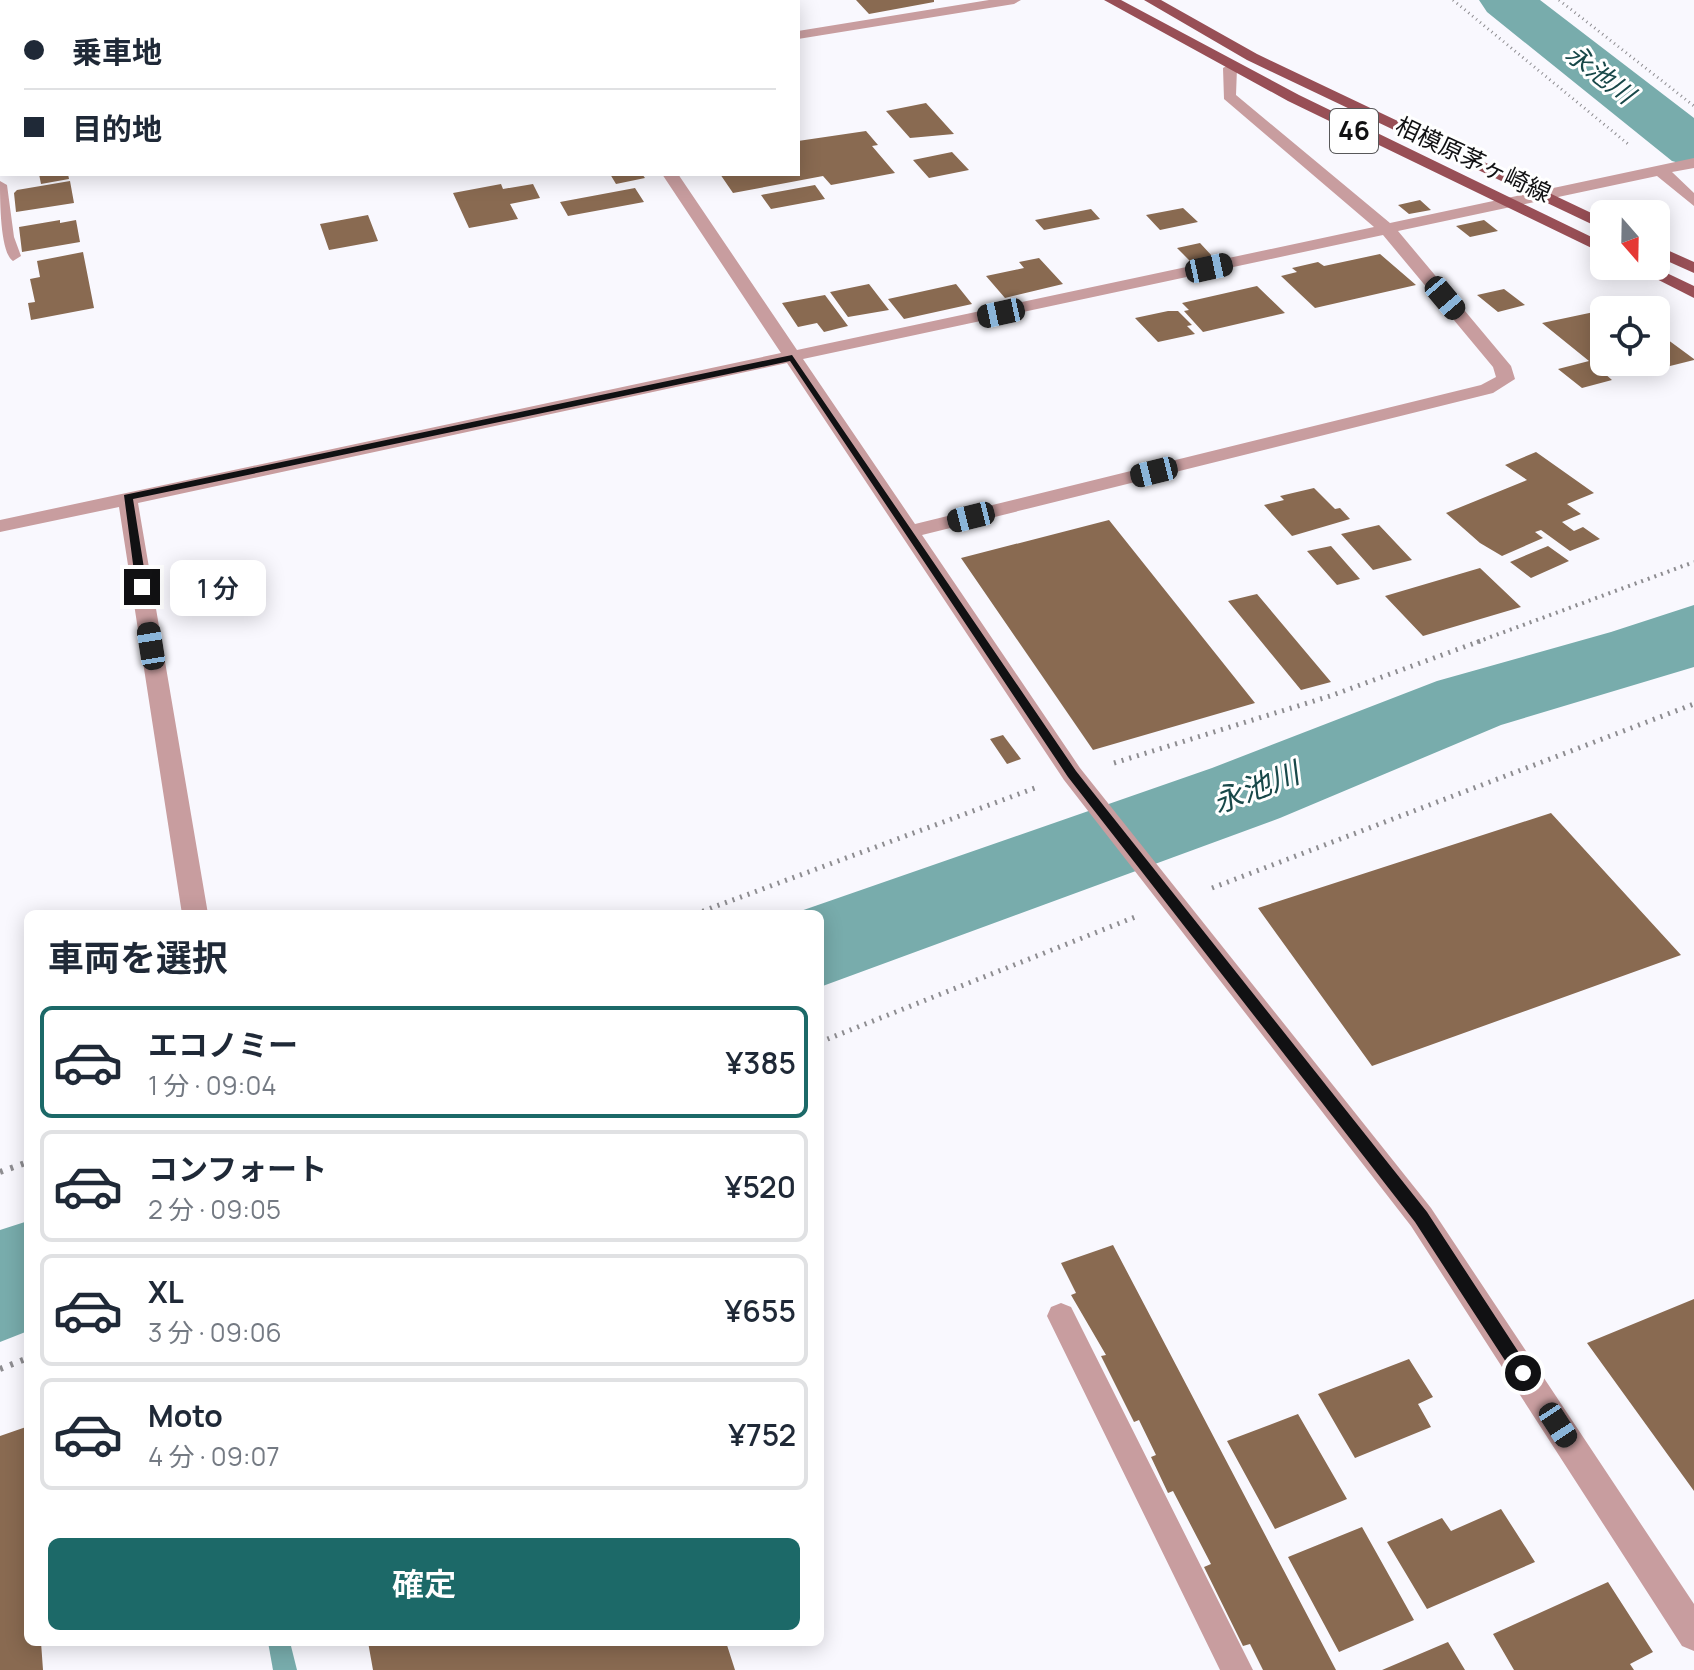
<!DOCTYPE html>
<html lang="ja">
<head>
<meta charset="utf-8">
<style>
  body { margin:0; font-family:Manrope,"Noto Sans JP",sans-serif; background:#f2f2f3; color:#1f2937; height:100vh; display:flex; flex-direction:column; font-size:30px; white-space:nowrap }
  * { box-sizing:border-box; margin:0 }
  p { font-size:26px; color:#747a83 }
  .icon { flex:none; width:44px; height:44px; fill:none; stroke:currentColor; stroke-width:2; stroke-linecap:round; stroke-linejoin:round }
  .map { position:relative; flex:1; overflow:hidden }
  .side { position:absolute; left:24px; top:910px; width:800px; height:736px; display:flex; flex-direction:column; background:#fff; border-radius:12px; box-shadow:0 4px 20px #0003 }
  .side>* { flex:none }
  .top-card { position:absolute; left:0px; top:0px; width:800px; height:176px; box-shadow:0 4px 20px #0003; display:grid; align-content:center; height:176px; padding:0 24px; background:#fff }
  .needle { width:52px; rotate:160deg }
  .controls { position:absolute; left:1590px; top:200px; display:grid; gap:16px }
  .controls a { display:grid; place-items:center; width:80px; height:80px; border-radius:12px; background:#fff; box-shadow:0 4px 20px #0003; font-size:40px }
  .end { position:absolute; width:36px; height:36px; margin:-18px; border:10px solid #111113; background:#fff; box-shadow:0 0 0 4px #fff }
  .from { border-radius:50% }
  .bubble { position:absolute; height:56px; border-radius:12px; background:#fff; box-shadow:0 4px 20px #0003; font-size:26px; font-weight:600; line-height:56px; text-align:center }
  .car { position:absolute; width:24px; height:48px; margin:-24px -12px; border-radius:10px; box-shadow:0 0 6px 2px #0007; background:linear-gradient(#222 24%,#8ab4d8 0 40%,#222 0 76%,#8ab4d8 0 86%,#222 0) }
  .top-card b { display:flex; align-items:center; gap:28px; height:76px; font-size:30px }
  .top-card b+b { border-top:2px solid #e0e1e3 }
  .top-card i { width:20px; height:20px; background:#1f2937 }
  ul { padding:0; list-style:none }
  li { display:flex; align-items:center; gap:24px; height:112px; margin:0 16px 12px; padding:0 8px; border:4px solid #e0e1e3; border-radius:12px }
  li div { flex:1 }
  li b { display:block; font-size:30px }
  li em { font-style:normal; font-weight:600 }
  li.selected { border-color:#1c6968 }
  li>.icon { width:72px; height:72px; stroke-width:1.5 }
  h2 { padding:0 24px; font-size:36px; line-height:96px }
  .cta { display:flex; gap:16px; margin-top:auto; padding:16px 24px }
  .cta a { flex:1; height:92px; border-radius:12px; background:#1c6968; color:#fff; font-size:32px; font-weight:600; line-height:92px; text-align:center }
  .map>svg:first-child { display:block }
</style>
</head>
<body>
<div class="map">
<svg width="1694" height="1670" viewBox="0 0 1694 1670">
  <rect width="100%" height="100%" fill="#f9f8fe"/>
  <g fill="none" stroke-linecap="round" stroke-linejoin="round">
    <path fill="#78acac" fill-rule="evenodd" d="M 268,1642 L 290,1642 L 297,1670 L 273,1670 Z"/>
    <path fill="#78acac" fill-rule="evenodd" d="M 1479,0 L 1540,0 L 1694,118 L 1694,167 L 1672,161 L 1487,12 Z
      M 1694,605 L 1694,667 L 1501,725 L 1280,818 L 820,987 L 820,914 L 792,914 L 1212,768 L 1437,681 L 1611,632 Z
      M 28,1221 L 28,1331 L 0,1342 L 0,1230 Z"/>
  </g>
  <path fill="#896a51" d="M 856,0 L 934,0 L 934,2 L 869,14 Z
    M 926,103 L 954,134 L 910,138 L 886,111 Z
    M 866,131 L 878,145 L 872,146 L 895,173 L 831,185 L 823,176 L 733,193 L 720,174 L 798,174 L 798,141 Z
    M 952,152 L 969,170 L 929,178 L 913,160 Z
    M 39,174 L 68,174 L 69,179 L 41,184 Z
    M 610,174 L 642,174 L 645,178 L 616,184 Z
    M 70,181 L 74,203 L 16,212 L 14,193 L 17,190 Z
    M 501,184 L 503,189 L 533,184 L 540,198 L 510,204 L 518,219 L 469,228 L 453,193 Z
    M 815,185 L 825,199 L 771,209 L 761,195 Z
    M 635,188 L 644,202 L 568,216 L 560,202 Z
    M 1420,200 L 1431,210 L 1409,214 L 1398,205 Z
    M 1183,208 L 1198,222 L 1160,230 L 1146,215 Z
    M 1091,209 L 1100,219 L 1044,230 L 1035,220 Z
    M 368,215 L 378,241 L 329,250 L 320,224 Z
    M 60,220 L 60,223 L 76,220 L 80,242 L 22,252 L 19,227 Z
    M 1484,220 L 1498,231 L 1470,237 L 1456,226 Z
    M 1200,243 L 1212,256 L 1190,261 L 1177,248 Z
    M 83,252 L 94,308 L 31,320 L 28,303 L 35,302 L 30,279 L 40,277 L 37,261 Z
    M 1380,254 L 1416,285 L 1315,308 L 1281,276 L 1297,272 L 1292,268 L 1318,262 L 1324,266 Z
    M 1039,258 L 1063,284 L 1005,298 L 986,276 L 1024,268 L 1019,262 Z
    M 869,284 L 889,310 L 848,317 L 830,292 Z
    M 956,284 L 972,304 L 904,319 L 888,299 Z
    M 1257,286 L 1285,313 L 1203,332 L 1184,311 L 1189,310 L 1182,303 Z
    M 1504,289 L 1525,305 L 1498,312 L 1477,295 Z
    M 825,295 L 848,326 L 824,332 L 817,323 L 798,327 L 782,303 Z
    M 1168,311 L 1178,311 L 1192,325 L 1187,326 L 1195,334 L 1158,342 L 1135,318 Z
    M 1594,312 L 1604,318 L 1604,362 L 1642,362 L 1635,365 L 1643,370 L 1621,376 L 1614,371 L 1604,373 L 1612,380 L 1582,388 L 1558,369 L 1589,361 L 1542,323 Z
    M 1660,334 L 1694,359 L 1694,360 L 1666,367 L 1656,359 L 1656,335 Z
    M 1536,452 L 1594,493 L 1567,504 L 1581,514 L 1562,522 L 1574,531 L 1583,527 L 1600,539 L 1570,551 L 1541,530 L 1535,532 L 1543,538 L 1502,556 L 1480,543 L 1446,513 L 1527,480 L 1505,465 Z
    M 1314,488 L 1335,509 L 1340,508 L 1350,519 L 1292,536 L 1264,505 L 1284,500 L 1280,496 Z
    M 1109,520 L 1255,703 L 1093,750 L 961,558 Z
    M 1379,525 L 1412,560 L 1373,570 L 1341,534 Z
    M 1331,546 L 1360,579 L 1337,585 L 1307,551 Z
    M 1548,546 L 1569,561 L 1531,578 L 1510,562 Z
    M 1480,568 L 1521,607 L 1423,636 L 1385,596 Z
    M 1257,594 L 1331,682 L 1301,690 L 1228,601 Z
    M 1003,735 L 1021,759 L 1007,764 L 990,739 Z
    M 1551,813 L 1681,955 L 1372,1066 L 1258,908 Z
    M 1113,1245 L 1336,1670 L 1263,1670 L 1250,1644 L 1243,1646 L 1204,1567 L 1211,1564 L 1173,1491 L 1168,1493 L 1151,1457 L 1156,1455 L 1139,1420 L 1134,1422 L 1101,1356 L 1106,1355 L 1071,1295 L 1076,1293 L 1061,1263 Z
    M 1694,1299 L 1694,1491 L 1587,1343 Z
    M 1409,1359 L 1433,1397 L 1418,1404 L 1431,1427 L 1355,1458 L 1318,1394 Z
    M 1298,1414 L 1347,1499 L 1275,1529 L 1227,1441 Z
    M 26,1427 L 28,1642 L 41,1642 L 43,1670 L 0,1670 L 0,1436 Z
    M 1501,1509 L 1535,1562 L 1427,1609 L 1387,1542 L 1442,1518 L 1451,1531 Z
    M 1362,1527 L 1414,1620 L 1339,1652 L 1288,1557 Z
    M 1608,1582 L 1653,1652 L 1630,1664 L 1634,1670 L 1514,1670 L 1493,1634 Z
    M 368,1642 L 726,1642 L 735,1670 L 373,1670 Z
    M 1448,1642 L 1465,1670 L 1382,1670 Z"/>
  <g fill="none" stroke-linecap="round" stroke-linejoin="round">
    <path stroke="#8e8d91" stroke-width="3" stroke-dasharray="1 4" stroke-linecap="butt" d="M 1453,0 L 1628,144
      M 1559,0 L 1694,106"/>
    <path stroke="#8e8d91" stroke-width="4" stroke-dasharray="2 5" stroke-linecap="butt" d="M 1477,642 L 1694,562"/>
    <path stroke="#8e8d91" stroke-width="5" stroke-dasharray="2 6" stroke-linecap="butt" d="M 1114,763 L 1330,696 L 1483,640
      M 1212,888 L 1694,704
      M 695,914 L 1035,788
      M 820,1042 L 1135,917"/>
    <path stroke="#8e8d91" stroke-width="6" stroke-dasharray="3 8" stroke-linecap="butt" d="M 0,1172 L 28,1162
      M 0,1369 L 28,1358"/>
    <path fill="#c89d9f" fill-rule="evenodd" d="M 124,0 L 136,0 L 136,2 L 124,2 Z
      M 0,181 L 7,185 L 14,237 L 21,256 L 13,261 C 0,253 0,199 0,181 Z
      M 1061,1303 L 1071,1307 L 1253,1670 L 1220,1670 L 1047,1316 L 1051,1307 Z"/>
    <path fill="#c89d9f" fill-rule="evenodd" d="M 547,0 L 561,0 L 563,2 L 549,2 Z
      M 989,0 L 1021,0 L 1014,4 L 798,39 L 798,31 Z
      M 1230,64 L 1237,68 L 1236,95 L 1390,223 L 1694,158 L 1694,168 L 1672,172 L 1694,193 L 1694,206 L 1657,176 L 1398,231 L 1511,366 L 1515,379 L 1493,393 L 922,535 L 1080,768 L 1431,1208 L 1694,1604 L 1694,1651 L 1682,1646 L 1411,1226 L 1064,780 L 787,363 L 138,503 L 208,914 L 182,914 L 119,507 L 0,532 L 0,520 L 781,353 L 662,174 L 678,174 L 797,350 L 1374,227 L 1224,99 L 1223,68 ZM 1383,235 L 1493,367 L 1496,377 L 1481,385 L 915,524 L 803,359 Z
      M 2,161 L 2,171 L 0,172 L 0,162 Z"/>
    <path fill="#984f56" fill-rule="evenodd" d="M 1104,0 L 1121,0 L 1299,95 L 1604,243 L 1604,254 L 1288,101 Z
      M 1144,0 L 1161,0 L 1257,54 L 1604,219 L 1604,230 L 1247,60 Z
      M 1656,245 L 1694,262 L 1694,273 L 1656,256 Z
      M 1631,266 L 1652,266 L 1694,286 L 1694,298 Z"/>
  </g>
  <path fill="#111113" d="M 792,355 L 1076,771 L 1427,1212 L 1529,1368 L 1529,1379 L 1517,1379 L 1415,1222 L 1068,777 L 790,361 L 133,499 L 147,587 L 142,590 L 136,587 L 124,495 Z"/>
  <g text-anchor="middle" stroke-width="6" stroke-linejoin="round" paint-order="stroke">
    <g font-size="24" fill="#111113" stroke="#fff">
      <text transform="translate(1473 160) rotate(25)" y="8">相模原茅ヶ崎線</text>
    </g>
    <g font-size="26" font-style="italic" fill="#184849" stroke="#fff">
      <text transform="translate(1600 74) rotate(38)" y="9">永池川</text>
    </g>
    <rect fill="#fff" stroke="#58585a" stroke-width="2" x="1330" y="109" width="48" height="44" rx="6"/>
    <g font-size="26" font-weight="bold" fill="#111113">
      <text x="1354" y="140">46</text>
    </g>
    <g font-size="30" font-style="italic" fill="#184849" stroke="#fff">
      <text transform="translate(1256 788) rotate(-21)" y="10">永池川</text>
    </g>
  </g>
</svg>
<div class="controls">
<a><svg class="needle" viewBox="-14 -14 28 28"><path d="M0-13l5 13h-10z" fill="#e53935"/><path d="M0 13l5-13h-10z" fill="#747a83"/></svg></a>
<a><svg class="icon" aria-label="locate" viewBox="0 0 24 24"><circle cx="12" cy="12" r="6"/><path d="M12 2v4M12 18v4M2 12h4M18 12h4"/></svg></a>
</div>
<i class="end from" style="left:1523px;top:1373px"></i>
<i class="end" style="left:142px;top:587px"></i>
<div class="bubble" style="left:170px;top:560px;width:96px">1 分</div>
<i class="car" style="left:1209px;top:268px;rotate:78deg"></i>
<i class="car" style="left:1445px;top:298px;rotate:140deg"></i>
<i class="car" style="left:1001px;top:313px;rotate:258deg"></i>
<i class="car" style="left:1154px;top:472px;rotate:256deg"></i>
<i class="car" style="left:971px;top:517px;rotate:256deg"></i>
<i class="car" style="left:151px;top:646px;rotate:351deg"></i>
<i class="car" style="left:1558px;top:1425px;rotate:147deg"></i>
<div class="top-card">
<b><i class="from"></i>乗車地</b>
<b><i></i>目的地</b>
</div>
<section class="side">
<h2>車両を選択</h2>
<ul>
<li class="selected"><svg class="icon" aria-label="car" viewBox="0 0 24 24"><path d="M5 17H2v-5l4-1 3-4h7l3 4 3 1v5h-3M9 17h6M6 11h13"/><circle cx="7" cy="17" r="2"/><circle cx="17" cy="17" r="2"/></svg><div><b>エコノミー</b><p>1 分 · 09:04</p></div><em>¥385</em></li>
<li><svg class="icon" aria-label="car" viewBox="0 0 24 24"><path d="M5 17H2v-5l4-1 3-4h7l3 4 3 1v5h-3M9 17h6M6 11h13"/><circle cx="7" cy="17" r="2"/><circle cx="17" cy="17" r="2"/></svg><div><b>コンフォート</b><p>2 分 · 09:05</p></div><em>¥520</em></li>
<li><svg class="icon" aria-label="car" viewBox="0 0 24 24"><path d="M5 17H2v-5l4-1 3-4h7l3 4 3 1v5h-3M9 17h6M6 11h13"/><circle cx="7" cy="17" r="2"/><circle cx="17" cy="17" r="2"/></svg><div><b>XL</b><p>3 分 · 09:06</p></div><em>¥655</em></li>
<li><svg class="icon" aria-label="car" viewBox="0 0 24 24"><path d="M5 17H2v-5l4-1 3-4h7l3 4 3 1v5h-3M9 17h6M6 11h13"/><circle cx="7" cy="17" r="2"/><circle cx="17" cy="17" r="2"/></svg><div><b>Moto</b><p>4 分 · 09:07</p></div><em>¥752</em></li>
</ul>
<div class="cta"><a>確定</a></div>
</section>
</div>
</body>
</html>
